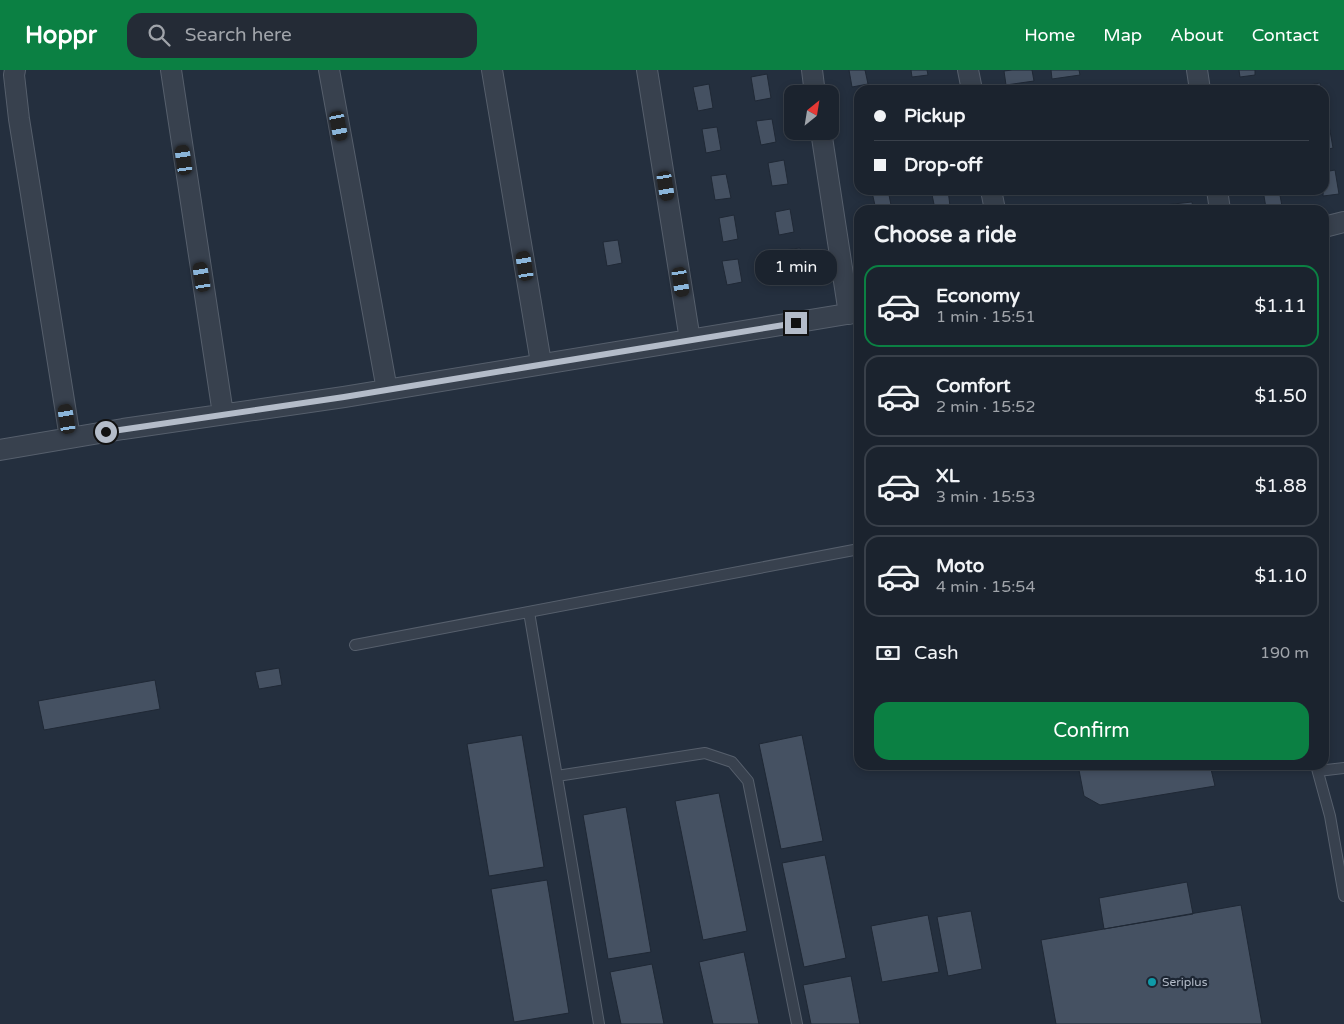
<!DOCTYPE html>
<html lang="en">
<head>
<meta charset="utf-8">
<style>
  body { margin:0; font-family:"Varela Round",sans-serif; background:#242b36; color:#f1f3f6; height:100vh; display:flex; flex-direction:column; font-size:19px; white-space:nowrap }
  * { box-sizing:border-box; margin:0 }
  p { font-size:16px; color:#a0a4aa }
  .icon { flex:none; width:28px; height:28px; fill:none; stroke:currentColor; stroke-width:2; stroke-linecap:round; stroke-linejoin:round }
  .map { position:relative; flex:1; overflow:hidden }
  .sheet { position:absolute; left:854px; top:135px; width:475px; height:565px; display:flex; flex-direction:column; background:#1b232e; border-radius:15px; box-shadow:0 2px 8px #0003,0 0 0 1px #39404a }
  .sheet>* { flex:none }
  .hud { position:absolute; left:854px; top:15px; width:475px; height:110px; border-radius:15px; box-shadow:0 2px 8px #0003,0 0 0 1px #39404a; display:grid; align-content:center; height:110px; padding:0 20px; background:#1b232e }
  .needle { width:32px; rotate:30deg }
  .controls { position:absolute; left:784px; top:15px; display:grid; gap:10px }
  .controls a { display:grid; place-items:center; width:55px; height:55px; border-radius:10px; background:#1b232e; box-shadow:0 2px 8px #0003,0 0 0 1px #39404a; font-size:25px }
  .end { position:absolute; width:22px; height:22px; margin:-11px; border:6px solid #b4bcc9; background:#111; box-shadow:0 0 0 2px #111 }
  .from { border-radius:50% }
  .bubble { position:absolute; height:35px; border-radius:15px; background:#1b232e; box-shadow:0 2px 8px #0003,0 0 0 1px #39404a; font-size:16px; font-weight:600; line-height:35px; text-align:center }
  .car { position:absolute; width:15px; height:30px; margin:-15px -8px; border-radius:6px; box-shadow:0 0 4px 1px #0007; background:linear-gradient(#222 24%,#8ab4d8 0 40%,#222 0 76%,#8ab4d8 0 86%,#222 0) }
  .hud b { display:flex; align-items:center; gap:18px; height:48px; font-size:19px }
  .hud b+b { border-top:1px solid #39404a }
  .hud i { width:12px; height:12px; background:#f1f3f6 }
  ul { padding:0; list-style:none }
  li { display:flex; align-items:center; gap:15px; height:82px; margin:0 10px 8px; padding:0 10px; border:2px solid #39404a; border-radius:15px }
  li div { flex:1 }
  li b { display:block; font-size:19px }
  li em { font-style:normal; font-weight:600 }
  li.on { border-color:#0b8043 }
  li>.icon { width:45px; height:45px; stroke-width:1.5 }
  h2 { padding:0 20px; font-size:22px; line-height:60px }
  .pay { display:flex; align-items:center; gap:12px; height:55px; padding:0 20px; font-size:19px }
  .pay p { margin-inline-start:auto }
  .primary-button { display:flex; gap:10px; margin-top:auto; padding:10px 20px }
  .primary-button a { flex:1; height:58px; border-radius:15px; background:#0b8043; color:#fff; font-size:20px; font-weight:600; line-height:58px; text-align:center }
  header { display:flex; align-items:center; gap:30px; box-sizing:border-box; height:70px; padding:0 25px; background:#0b8043; color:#fff }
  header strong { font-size:24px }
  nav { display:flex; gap:28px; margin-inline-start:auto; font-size:18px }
  .search { width:350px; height:45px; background:#242b36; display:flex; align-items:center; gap:12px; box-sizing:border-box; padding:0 18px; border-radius:15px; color:#a0a4aa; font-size:19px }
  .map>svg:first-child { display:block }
</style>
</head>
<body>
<header>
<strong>Hoppr</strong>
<div class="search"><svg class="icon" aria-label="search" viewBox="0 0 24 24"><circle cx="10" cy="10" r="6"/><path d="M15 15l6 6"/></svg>Search here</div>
<nav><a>Home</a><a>Map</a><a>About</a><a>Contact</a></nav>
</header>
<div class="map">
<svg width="1344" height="954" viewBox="0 0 1344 954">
  <rect width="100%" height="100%" fill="#242f3e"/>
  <path fill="#455162" stroke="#1f2835" d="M 849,0 L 865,0 L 868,14 L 852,17 Z
    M 911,0 L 927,0 L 928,5 L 912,7 Z
    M 1012,0 L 1032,0 L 1034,11 L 1006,15 L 1004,1 Z
    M 1051,0 L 1079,0 L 1080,5 L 1052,9 Z
    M 1239,0 L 1255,0 L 1255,5 L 1240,7 Z
    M 767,4 L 771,28 L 755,31 L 751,7 Z
    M 1320,13 L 1321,20 L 1305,20 L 1304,16 Z
    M 709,14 L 713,38 L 698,41 L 693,17 Z
    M 772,49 L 776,72 L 761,75 L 756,51 Z
    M 1329,55 L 1333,78 L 1324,80 L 1324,56 Z
    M 717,57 L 721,80 L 706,83 L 702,59 Z
    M 784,90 L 788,114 L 772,116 L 768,93 Z
    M 1335,100 L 1339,124 L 1323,126 L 1324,102 Z
    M 726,104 L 731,128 L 715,130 L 711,106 Z
    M 888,120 L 892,140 L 876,140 L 872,122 Z
    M 931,120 L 948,120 L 950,136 L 935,139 Z
    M 1263,120 L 1279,120 L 1282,136 L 1266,138 Z
    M 1192,132 L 1193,140 L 1165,140 L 1164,135 Z
    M 790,139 L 794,162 L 779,165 L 775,142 Z
    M 734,145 L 738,169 L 723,172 L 719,148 Z
    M 618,170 L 622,193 L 607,196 L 603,172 Z
    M 800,178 L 804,201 L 789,204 L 784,180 Z
    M 738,189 L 742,212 L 727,215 L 722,191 Z
    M 279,598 L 282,615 L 259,619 L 255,602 Z
    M 155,610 L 160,639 L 44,660 L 38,631 Z
    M 522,665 L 544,797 L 489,806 L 467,674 Z
    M 802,665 L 823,771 L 781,779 L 759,674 Z
    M 1078,695 L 1210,695 L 1215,716 L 1100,735 L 1084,726 Z
    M 719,723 L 747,861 L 703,870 L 675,731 Z
    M 626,737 L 651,882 L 608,889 L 583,745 Z
    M 825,785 L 846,888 L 804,897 L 782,793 Z
    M 547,810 L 569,943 L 514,952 L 491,819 Z
    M 1187,812 L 1193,844 L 1104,859 L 1099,828 Z
    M 1241,835 L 1262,954 L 1056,954 L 1041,870 Z
    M 971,841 L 982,899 L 948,906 L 937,847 Z
    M 928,845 L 939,902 L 882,912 L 871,856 Z
    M 744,882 L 759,954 L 713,954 L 699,892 Z
    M 652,894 L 664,954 L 621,954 L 610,902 Z
    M 851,906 L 860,954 L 811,954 L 803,915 Z"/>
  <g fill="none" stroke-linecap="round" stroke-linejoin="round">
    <defs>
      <path id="lane" d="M 529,542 L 599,954
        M 355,575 L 859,479
        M 1316,695 L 1330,746 L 1344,826
        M 1318,701 L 1344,698
        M 557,706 L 705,683 L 732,692 L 748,711 L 797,954"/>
      <path id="street" d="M 15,0 L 14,5 L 19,49 L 70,368
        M 171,0 L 223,344
        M 329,0 L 387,320
        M 492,0 L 541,293
        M 647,0 L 690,270
        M 812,0 L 815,24
        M 968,0 L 972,20
        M 1197,0 L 1200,20
        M 821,61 L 849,244
        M 991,120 L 995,140
        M 1217,120 L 1220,140
        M 1324,157 L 1344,152
        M 0,380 L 123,359 L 344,327 L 859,242"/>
    </defs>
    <use href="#lane" stroke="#565f6c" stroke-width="12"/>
    <use href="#street" stroke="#565f6c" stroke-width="22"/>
    <use href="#lane" stroke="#38414e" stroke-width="10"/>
    <use href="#street" stroke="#38414e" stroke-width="20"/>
  </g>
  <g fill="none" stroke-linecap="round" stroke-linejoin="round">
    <path stroke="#b4bcc9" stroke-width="6" d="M 106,362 L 344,327 L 796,253"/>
  </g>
  <circle fill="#0f9aa8" stroke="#1d2633" stroke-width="2" cx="1152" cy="912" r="5"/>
  <g text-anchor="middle" stroke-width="4.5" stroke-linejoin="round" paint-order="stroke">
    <g font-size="12" fill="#b4bcc9" stroke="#1d2633" text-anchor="start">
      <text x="1162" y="916">Seriplus</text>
    </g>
  </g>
</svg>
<div class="controls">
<a><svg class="needle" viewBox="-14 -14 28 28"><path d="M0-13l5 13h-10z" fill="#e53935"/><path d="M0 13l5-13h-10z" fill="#a0a4aa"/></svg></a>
</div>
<i class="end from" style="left:106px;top:362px"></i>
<i class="end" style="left:796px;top:253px"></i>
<div class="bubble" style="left:755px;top:180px;width:82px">1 min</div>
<i class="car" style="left:339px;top:56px;rotate:169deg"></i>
<i class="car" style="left:184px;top:90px;rotate:352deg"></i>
<i class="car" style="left:666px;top:116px;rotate:171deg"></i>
<i class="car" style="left:525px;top:196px;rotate:351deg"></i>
<i class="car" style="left:202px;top:207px;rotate:351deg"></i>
<i class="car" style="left:681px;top:212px;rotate:171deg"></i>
<i class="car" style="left:67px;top:349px;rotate:351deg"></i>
<div class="hud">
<b><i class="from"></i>Pickup</b>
<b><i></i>Drop-off</b>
</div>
<section class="sheet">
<h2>Choose a ride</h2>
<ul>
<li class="on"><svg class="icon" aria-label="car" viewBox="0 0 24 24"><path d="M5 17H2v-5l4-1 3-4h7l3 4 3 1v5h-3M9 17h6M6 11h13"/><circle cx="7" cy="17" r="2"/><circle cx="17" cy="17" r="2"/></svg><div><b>Economy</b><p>1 min · 15:51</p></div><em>$1.11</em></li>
<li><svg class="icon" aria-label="car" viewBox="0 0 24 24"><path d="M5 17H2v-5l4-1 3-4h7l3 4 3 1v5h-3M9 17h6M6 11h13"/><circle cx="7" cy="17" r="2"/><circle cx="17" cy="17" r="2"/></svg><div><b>Comfort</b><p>2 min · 15:52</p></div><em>$1.50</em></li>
<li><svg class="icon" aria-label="car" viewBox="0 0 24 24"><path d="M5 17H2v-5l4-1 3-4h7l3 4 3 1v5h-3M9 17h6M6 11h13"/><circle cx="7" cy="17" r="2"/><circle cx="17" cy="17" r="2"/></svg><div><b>XL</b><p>3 min · 15:53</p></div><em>$1.88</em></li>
<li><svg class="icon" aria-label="car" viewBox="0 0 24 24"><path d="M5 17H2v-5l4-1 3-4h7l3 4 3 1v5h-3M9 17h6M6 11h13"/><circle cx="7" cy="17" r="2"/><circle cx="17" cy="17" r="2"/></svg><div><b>Moto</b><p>4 min · 15:54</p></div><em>$1.10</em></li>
</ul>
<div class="pay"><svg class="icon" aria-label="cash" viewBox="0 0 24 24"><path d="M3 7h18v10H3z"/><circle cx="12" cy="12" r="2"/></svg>Cash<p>190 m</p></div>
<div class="primary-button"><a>Confirm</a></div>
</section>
</div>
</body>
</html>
